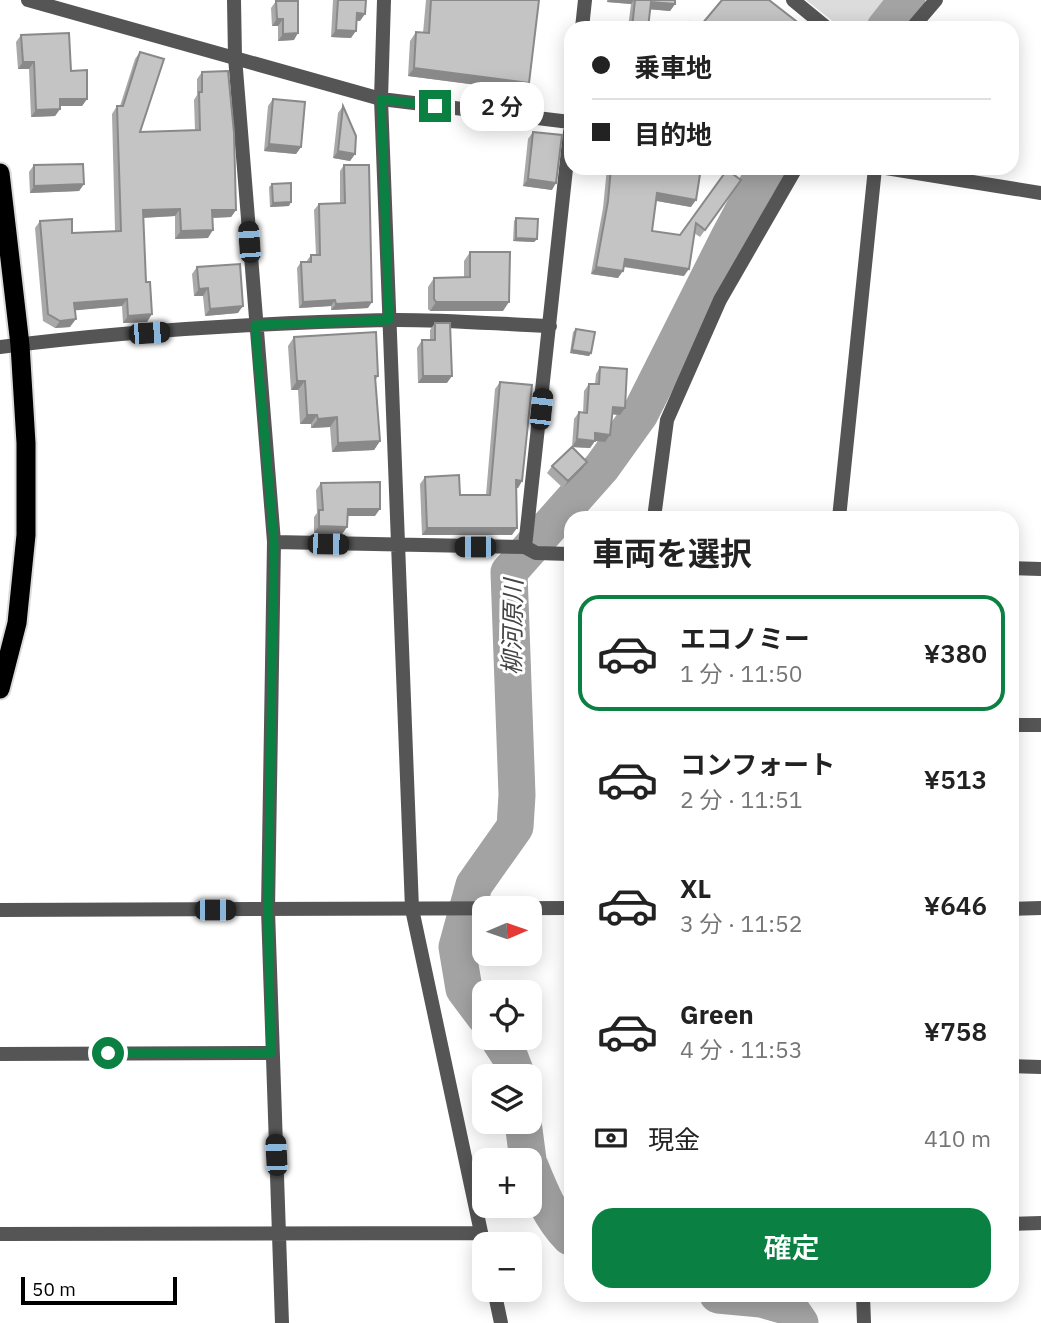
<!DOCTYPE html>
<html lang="ja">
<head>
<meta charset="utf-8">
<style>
  body { margin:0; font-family:"IBM Plex Sans","Noto Sans JP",sans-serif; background:#f6f6f6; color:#222; height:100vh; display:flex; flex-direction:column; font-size:26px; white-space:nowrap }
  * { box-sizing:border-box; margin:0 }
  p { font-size:23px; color:#767676 }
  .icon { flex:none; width:38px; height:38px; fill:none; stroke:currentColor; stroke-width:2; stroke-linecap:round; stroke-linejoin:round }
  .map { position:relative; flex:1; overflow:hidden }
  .panel { position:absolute; left:564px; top:511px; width:455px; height:791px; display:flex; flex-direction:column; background:#fff; border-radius:21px; box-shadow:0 4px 18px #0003 }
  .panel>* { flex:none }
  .guide { position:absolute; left:564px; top:21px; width:455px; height:154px; border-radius:21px; box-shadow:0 4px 18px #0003; display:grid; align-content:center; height:154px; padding:0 28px; background:#fff }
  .needle { width:46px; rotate:88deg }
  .controls { position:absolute; left:472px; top:896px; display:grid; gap:14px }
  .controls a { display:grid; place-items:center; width:70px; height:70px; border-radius:14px; background:#fff; box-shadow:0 4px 18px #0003; font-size:35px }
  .scale { position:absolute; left:21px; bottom:18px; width:156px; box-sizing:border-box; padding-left:7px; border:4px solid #000; border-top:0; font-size:19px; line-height:24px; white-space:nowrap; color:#000; -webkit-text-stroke:5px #fff; paint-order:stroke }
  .end { position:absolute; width:32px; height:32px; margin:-16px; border:9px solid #0b8043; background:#fff; box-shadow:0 0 0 4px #fff }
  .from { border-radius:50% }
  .bubble { position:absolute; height:49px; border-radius:21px; background:#fff; box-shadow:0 4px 18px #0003; font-size:23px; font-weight:600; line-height:49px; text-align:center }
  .car { position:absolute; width:21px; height:42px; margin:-21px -10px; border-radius:9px; box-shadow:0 0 5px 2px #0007; background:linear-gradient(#222 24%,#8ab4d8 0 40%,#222 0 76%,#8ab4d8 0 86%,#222 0) }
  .guide b { display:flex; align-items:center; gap:24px; height:66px; font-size:26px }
  .guide b+b { border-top:2px solid #e0e0e0 }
  .guide i { width:18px; height:18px; background:#222 }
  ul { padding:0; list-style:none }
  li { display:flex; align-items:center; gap:21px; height:116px; margin:0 14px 10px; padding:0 14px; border:4px solid transparent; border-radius:21px }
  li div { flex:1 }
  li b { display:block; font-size:26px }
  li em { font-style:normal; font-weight:600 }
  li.on { border-color:#0b8043 }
  li>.icon { width:63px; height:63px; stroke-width:1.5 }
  h2 { padding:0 28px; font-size:32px; line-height:84px }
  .pay { display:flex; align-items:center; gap:18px; height:77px; padding:0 28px; font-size:26px }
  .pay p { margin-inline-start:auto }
  .primary-button { display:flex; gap:14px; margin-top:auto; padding:14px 28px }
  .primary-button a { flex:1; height:80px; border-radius:21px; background:#0b8043; color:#fff; font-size:28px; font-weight:600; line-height:80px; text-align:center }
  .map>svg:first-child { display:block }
</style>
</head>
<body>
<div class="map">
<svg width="1041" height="1323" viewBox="0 0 1041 1323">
  <rect width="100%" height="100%" fill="#fff"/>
  <path fill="#dcdcdc" d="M 806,0 L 891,0 L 868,28 L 841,28 Z"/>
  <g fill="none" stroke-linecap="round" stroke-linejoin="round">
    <path stroke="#a3a3a3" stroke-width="37" d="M 885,28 L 907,0
      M 485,1017 L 464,989 L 457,947 L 474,885 L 515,827 L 517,795 L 509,572 L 602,467 L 640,414 L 729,237 L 758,183 L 772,168
      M 498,1038 L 509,1055 L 517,1076
      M 523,1122 L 528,1160
      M 530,1166 C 540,1191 551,1218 570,1237
      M 718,1295 L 761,1299 L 789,1307 L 800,1323"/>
    <defs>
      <path id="trunk" d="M 0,173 L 20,345 L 26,443 L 26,535 L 17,623 L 0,689"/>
    </defs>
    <use href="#trunk" stroke="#dbdbdb" stroke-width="23"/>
    <path stroke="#555" stroke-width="14" d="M 234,0 L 235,57 L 274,542 L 268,910 L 282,1323
      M 384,0 L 381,99 L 412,909 L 485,1251
      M 793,0 L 827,28
      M 582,28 L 585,0
      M 912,28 L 936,0
      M 381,99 L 570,122
      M 886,168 L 1041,193
      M 0,347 C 127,331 257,323 386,320 C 440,319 496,324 550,326
      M 654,518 L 667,420 L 720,300 L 796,168
      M 839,518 L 875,168
      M 274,542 L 525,547 L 536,553 L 570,554
      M 525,547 L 570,132
      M 1012,568 L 1041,569
      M 1012,725 L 1041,725
      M 0,1054 L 271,1053
      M 1012,1066 L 1041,1067
      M 1012,1224 L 1041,1223
      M 0,1234 L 481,1233
      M 494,1290 L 501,1323
      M 863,1295 L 864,1323"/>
    <path stroke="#555" stroke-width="14" d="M 28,0 L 381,99
      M 1012,909 L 1041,908
      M 0,910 L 570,908"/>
    <use href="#trunk" stroke="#000" stroke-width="19"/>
  </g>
  <path fill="#a9a9a9" d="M 333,0 L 366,0 L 360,21 L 356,20 L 351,38 L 331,37 Z
    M 418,0 L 539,0 L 529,83 L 523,91 L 408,76 L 410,41 L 416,32 L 423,33 L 426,0 Z
    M 607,0 L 675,0 L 675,4 L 670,11 L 650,9 L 648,28 L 628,28 L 631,4 L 607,2 Z
    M 276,1 L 294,40 L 278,41 L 278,26 L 272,26 L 271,8 Z
    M 21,35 L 71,71 L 87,99 L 82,106 L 60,106 L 60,109 L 55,116 L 31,117 L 29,69 L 18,69 L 16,42 Z
    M 140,52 L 140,132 L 195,130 L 194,100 L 197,95 L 197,79 L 202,72 L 236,210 L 231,217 L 212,218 L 208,238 L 175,239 L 175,216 L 143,218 L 147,322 L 123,323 L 122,306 L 75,310 L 70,327 L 55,328 L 43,321 L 35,228 L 40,221 L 72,233 L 115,231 L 112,114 L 117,106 L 120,106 L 135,59 Z
    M 273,99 L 301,147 L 296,154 L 264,151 L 268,106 Z
    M 343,106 L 355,154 L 350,161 L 333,158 L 338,113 Z
    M 533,132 L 552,190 L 523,186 L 528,139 Z
    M 34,165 L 84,184 L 79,191 L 30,193 L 29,172 Z
    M 344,165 L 368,308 L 331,310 L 331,306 L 299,308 L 297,268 L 301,262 L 306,262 L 311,255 L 316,255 L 314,210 L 319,204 L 340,203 L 340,171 Z
    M 607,168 L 701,168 L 691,207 L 656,201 L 652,231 L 680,235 L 741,180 L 700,237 L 694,233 L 684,276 L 623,267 L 618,278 L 591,274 L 603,208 Z
    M 272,184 L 289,206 L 270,207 L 269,187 Z
    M 516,218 L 537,239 L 534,242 L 513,241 L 514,221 Z
    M 470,252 L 503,311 L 430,311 L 428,309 L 428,287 L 434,278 L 464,277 L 464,261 Z
    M 197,267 L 238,313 L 205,316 L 203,296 L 194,296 L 192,274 Z
    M 435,323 L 447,383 L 418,383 L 417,348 L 422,340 L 430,340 L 430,330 Z
    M 576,329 L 591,353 L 589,356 L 570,353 L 573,332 Z
    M 294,337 L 378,376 L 375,381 L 380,441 L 374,450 L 332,452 L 330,427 L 311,428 L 311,424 L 300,424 L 298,390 L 291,390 L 288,346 Z
    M 600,367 L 620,415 L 612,414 L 605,442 L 595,441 L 590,448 L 572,447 L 574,419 L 579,412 L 583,413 L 584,391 L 589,384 L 595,384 L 596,374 Z
    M 500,382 L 522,481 L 518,488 L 516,488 L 512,535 L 422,535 L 420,484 L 425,477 L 460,495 L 486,495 L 495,389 Z
    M 552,466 L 582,469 L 563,488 L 547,473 Z
    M 321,483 L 375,516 L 348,516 L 347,527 L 342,534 L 314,533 L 314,517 L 317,513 L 316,490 Z"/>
  <path fill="#898989" d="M 609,0 L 634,0 L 631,4 L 607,2 Z
    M 651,2 L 675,4 L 670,11 L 646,9 Z
    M 357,13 L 365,14 L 360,21 L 352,20 Z
    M 277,19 L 283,19 L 278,26 L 272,26 Z
    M 336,30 L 356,31 L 351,38 L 331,37 Z
    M 298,33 L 294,40 L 278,41 L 283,34 Z
    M 23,62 L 34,62 L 29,69 L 18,69 Z
    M 414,68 L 529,83 L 523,91 L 408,76 Z
    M 60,99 L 87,99 L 82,106 L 55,106 Z
    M 60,109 L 55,116 L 31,117 L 36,110 Z
    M 269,144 L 301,147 L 296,154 L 264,151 Z
    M 338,151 L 355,154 L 350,161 L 333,158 Z
    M 528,179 L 556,183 L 552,190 L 523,186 Z
    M 84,184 L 79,191 L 30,193 L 34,186 Z
    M 657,193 L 696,200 L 691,207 L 652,200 Z
    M 291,202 L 289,206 L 270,207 L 273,203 Z
    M 180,209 L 175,216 L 138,218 L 143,210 Z
    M 212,210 L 236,210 L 231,217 L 207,218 Z
    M 213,230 L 208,238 L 175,239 L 181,231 Z
    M 516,238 L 537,239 L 534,242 L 513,241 Z
    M 625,259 L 689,269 L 684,276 L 620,266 Z
    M 596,267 L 623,271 L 618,278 L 591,274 Z
    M 208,288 L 203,296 L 194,296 L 199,289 Z
    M 127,299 L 122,306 L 69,311 L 74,303 Z
    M 335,300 L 331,306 L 299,308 L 303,302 Z
    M 372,302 L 368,308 L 331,310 L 336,304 Z
    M 436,302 L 509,302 L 503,311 L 430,311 Z
    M 243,306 L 238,313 L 205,316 L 210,309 Z
    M 152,314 L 147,322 L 123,323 L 128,316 Z
    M 76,319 L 70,327 L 55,328 L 60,321 Z
    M 572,350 L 591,353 L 589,356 L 570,353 Z
    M 423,376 L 452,376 L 447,383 L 418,383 Z
    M 297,381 L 305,381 L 298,390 L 291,390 Z
    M 613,407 L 625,408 L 620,415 L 608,414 Z
    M 307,415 L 317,415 L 311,424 L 300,424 Z
    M 337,417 L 330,427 L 311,428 L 318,419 Z
    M 595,433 L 610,435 L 605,442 L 595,441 L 590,448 L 572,447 L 577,439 Z
    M 380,441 L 374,450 L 332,452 L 338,443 Z
    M 587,462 L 582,469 L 563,488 L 568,481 Z
    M 516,480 L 522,481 L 518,488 L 511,487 Z
    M 348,509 L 380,509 L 375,516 L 343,516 Z
    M 319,526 L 347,527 L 342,534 L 314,533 Z
    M 427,528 L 517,528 L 512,535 L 422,535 Z"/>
  <path fill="#c4c4c4" stroke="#898989" stroke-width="2" d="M 338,0 L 366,0 L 365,14 L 357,13 L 356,31 L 336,30 Z
    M 431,0 L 539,0 L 529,83 L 414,68 L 416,32 L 429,33 Z
    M 635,0 L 675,0 L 675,4 L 651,2 L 648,28 L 632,28 Z
    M 722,0 L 769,0 L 805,28 L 689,28 L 690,22 L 702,24 Z
    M 276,1 L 298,1 L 298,33 L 283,34 L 283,19 L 277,19 Z
    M 69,33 L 71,71 L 87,70 L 87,99 L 60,99 L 60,109 L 36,110 L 34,62 L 23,62 L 21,35 Z
    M 140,52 L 164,59 L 140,132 L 200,130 L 199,92 L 202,92 L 202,72 L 228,71 L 234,133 L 236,210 L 212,210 L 213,230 L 181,231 L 180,209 L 143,210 L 146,282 L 150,282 L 152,314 L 128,316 L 127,299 L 74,303 L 76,319 L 60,321 L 48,314 L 40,221 L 72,219 L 72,233 L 121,231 L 117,106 L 123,106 Z
    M 273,99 L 305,102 L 301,147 L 269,144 Z
    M 343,106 L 356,136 L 355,154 L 338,151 Z
    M 533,132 L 562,135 L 556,183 L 528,179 Z
    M 83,164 L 84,184 L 34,186 L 34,165 Z
    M 344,165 L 369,165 L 372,302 L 336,304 L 335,300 L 303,302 L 301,262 L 311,262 L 311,255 L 320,255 L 319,204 L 345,203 Z
    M 611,168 L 701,168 L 696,200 L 657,193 L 652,231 L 680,235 L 727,170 L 741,180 L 705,230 L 696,223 L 689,269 L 625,259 L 623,271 L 596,267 L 608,201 Z
    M 291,183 L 291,202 L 273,203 L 272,184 Z
    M 516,218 L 538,219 L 537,239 L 516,238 Z
    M 470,252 L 510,252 L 509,302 L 436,302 L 434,299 L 434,278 L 470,277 Z
    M 240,264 L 243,306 L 210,309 L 208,288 L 199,289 L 197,267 Z
    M 435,323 L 450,323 L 452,376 L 423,376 L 422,340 L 435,340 Z
    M 576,329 L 595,332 L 591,353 L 572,350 Z
    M 376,332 L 378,376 L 375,376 L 380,441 L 338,443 L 337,417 L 318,419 L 317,415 L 307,415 L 305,381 L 297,381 L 294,337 Z
    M 600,367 L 627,369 L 625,408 L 613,407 L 610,435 L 595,433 L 595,441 L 577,439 L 579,412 L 587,413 L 589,384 L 599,384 Z
    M 500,382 L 532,385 L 522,481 L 516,480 L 517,528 L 427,528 L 425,477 L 459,475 L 460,495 L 490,495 Z
    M 572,447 L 587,462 L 568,481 L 552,466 Z
    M 380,482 L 380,509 L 348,509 L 347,527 L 319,526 L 319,510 L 323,510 L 321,483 Z"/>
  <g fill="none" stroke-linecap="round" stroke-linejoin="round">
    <path stroke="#0b8043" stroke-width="9" d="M 108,1053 L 271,1053 L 268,910 L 274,542 L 255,325 L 389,320 L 381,99 L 435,106"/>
  </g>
  <g text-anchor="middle" stroke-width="6" stroke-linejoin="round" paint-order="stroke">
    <g font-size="24" font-style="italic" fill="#444" stroke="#fff">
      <text transform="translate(513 627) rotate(-89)" y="8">柳河原川</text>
    </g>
  </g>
</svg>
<div class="controls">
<a><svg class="needle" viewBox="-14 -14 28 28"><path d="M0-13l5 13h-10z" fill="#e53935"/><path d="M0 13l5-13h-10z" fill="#767676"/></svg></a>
<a><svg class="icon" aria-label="locate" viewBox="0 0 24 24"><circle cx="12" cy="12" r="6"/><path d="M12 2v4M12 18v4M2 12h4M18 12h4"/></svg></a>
<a><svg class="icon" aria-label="layers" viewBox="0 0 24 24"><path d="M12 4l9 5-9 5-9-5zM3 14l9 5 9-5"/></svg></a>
<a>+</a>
<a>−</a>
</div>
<div class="scale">50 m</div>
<i class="end from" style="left:108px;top:1053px"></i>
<i class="end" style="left:435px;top:106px"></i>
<div class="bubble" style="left:460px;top:82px;width:84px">2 分</div>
<i class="car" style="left:249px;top:242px;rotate:356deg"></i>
<i class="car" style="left:149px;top:333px;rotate:86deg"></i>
<i class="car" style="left:541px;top:409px;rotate:6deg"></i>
<i class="car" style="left:328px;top:544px;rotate:91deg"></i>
<i class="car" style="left:475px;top:547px;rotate:270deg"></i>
<i class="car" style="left:215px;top:910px;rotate:90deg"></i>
<i class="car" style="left:276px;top:1155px;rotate:357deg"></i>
<div class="guide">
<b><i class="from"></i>乗車地</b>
<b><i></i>目的地</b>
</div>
<section class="panel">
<h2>車両を選択</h2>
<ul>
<li class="on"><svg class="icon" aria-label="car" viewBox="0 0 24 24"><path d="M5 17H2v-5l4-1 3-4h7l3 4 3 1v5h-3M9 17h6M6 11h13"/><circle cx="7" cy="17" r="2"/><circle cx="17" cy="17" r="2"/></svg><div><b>エコノミー</b><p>1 分 · 11:50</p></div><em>¥380</em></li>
<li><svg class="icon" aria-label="car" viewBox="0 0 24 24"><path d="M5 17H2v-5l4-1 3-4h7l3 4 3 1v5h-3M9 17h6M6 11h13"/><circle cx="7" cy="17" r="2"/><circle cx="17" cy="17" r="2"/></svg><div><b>コンフォート</b><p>2 分 · 11:51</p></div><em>¥513</em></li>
<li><svg class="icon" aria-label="car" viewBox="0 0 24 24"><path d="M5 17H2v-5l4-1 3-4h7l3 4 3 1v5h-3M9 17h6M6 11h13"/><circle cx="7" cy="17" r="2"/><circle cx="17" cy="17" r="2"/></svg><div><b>XL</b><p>3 分 · 11:52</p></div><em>¥646</em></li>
<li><svg class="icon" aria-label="car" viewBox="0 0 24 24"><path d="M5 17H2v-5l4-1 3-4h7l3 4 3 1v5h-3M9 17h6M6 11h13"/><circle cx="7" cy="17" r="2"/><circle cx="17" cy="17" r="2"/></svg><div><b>Green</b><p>4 分 · 11:53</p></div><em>¥758</em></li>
</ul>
<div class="pay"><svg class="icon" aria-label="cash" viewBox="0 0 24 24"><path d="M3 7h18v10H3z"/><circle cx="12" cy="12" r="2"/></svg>現金<p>410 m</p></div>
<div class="primary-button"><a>確定</a></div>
</section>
</div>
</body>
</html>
